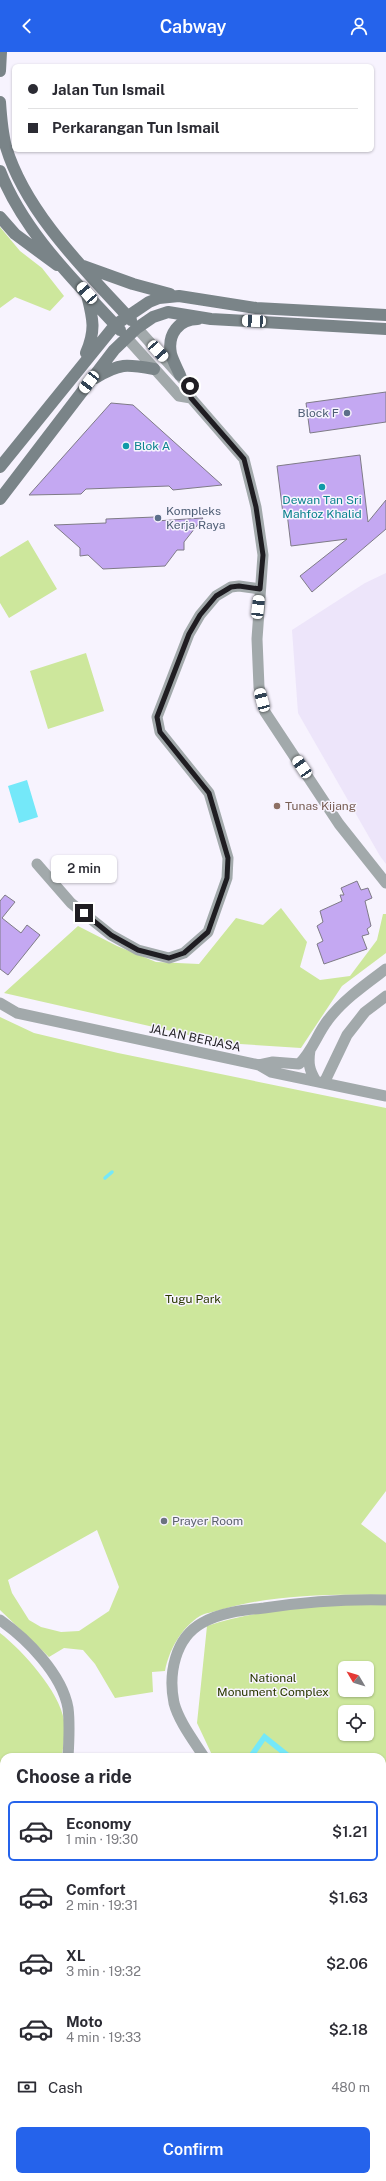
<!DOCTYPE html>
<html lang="en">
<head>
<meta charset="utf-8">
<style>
  body { margin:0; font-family:"Public Sans",sans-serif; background:#f2f2f3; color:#2b2b33; height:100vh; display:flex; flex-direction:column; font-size:15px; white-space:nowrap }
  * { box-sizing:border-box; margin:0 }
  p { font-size:13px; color:#7c7c81 }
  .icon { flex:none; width:22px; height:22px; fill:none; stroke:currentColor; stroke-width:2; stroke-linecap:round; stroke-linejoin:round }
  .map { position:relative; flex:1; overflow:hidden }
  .side { position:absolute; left:0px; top:1701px; width:386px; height:428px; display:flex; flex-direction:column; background:#fff; border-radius:12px 12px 0 0; box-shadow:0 1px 3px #0004 }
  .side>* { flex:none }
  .guide { position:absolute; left:12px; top:12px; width:362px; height:88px; border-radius:6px; box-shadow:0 1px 3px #0004; display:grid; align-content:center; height:88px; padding:0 16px; background:#fff }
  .needle { width:26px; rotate:308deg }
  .fabs { position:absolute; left:338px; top:1609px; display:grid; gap:8px }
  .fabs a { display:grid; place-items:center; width:36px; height:36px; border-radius:6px; background:#fff; box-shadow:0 1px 3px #0004; font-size:20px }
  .end { position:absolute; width:18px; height:18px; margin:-9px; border:5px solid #1f1d22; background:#fff; box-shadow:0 0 0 2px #fff }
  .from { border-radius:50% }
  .bubble { position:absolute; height:28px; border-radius:6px; background:#fff; box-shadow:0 1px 3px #0004; font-size:13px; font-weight:600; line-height:28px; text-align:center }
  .car { position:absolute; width:12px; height:24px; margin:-12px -6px; border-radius:5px; box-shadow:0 0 3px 1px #0007; background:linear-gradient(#fff 24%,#345 0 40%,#fff 0 76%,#345 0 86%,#fff 0) }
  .guide b { display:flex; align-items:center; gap:14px; height:38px; font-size:15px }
  .guide b+b { border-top:1px solid #e1e1e2 }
  .guide i { width:10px; height:10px; background:#2b2b33 }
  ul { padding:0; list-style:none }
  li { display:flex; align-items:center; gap:12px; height:60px; margin:0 8px 6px; padding:0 8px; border:2px solid transparent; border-radius:6px }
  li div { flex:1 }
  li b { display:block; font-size:15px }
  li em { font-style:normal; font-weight:600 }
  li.on { border-color:#2563eb }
  li>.icon { width:36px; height:36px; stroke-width:1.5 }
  h2 { padding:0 16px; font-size:18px; line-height:48px }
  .pay { display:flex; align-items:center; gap:10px; height:44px; padding:0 16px; font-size:15px }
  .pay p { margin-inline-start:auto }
  .action { display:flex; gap:8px; margin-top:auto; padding:8px 16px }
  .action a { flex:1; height:46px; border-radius:6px; background:#2563eb; color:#fff; font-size:16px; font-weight:600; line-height:46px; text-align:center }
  header { display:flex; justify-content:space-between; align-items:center; height:52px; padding:0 16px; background:#2563eb; color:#fff; font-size:18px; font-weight:600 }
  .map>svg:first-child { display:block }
</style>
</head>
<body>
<header><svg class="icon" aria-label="back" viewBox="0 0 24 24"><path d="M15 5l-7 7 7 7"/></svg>Cabway<svg class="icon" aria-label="person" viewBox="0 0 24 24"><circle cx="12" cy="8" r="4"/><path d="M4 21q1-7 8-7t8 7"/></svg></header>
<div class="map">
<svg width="386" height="2129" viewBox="0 0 386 2129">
  <rect width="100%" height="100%" fill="#f7f3fe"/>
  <path fill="#ede5fa" d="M 386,521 L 386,812 L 380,804 L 298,661 L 292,578 L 365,531 Z"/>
  <path fill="#cde79c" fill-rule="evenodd" d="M 0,175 L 20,199 L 42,216 L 64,244 L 50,259 L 15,245 L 0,256 Z
    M 28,488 L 57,537 L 9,566 L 0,551 L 0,505 Z
    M 86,601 L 104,659 L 48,677 L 30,619 Z
    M 281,856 L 307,890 L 300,915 L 320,928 L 350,924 L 377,888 L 383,862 L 386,862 L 386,901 L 342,934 L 301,996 L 224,991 L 4,941 L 78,874 L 117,894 L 156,910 L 199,912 L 236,866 L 263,873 Z
    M 0,965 L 34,981 L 118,1001 L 386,1056 L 386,1439 L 361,1472 L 386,1491 L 386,1543 C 331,1542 273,1542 220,1558 C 214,1560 205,1561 200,1564 C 181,1576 169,1598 165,1619 L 152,1620 L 153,1640 L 115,1646 L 95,1612 L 83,1598 L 64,1596 L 49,1605 L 0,1558 ZM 97,1478 L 119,1535 L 109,1559 L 79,1579 L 61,1580 L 41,1575 L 29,1568 L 12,1541 L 8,1528 Z
    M 386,1551 L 386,1981 L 382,1982 L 382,1705 L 213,1705 L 197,1671 L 207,1574 C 264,1555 326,1553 386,1551 ZM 345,1616 L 367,1616 L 367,1638 L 345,1638 ZM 345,1660 L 367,1660 L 367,1682 L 345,1682 Z
    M 0,1581 C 23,1599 59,1639 64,1668 C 66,1679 63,1694 62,1705 L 4,1705 L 4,1969 L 0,1969 Z"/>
  <path fill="#74e8f9" d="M 27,728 L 38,765 L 19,771 L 8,734 Z
    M 264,1681 L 294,1705 L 285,1705 L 265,1689 L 254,1705 L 247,1705 Z
    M 382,1777 L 386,1777 L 386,1825 L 382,1821 Z"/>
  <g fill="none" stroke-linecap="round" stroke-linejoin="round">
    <path stroke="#74e8f9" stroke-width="3.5" d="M 105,1126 L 112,1120"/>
  </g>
  <path fill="#c4a8f2" stroke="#7f7b87" d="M 386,340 L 386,370 L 310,381 L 306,351 Z
    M 111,351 L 133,353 L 222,433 L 173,438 L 169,434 L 86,437 L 81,442 L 29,443 Z
    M 360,403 L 368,470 L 386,448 L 386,477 L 312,540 L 300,524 L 347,487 L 291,494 L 287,461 L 283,462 L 277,414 Z
    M 155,465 L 155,469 L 203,466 L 184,490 L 184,498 L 177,498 L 165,514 L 103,517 L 88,503 L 80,504 L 80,496 L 54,473 L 106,471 L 106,467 Z
    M 357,829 L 361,838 L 368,836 L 372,846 L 365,849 L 371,874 L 367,877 L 369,882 L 362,884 L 367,897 L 324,912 L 317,892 L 323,889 L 317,874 L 323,870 L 320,859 L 342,849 L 340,843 L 344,843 L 341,836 Z
    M 5,843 L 15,850 L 2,866 L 21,881 L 27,873 L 40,883 L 8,923 L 0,917 L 0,849 Z"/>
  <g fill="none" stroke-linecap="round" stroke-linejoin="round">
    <path stroke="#a2a9ab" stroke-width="11" d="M 137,276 L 189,334 L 191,346 L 244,407 L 256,455 L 263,503 L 257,587 L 259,635 L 265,660 L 339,772 L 386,831
      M 126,285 L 179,344 L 191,346
      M 37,812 L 71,851 L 111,883 L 138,898 L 169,906 L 184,901 L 208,880 L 227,826 L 228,806 L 209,741 L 160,680 L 157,665 L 189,582 L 200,563 L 216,544 L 231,535 L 239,534 L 260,537
      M 0,951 L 17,961 L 259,1013 L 271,1020 L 386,1044
      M 310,998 C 308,1011 309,1018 316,1029
      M 259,1013 L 273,1010 L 299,1012 C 312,1000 317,982 328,968 C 343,948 366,932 386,917
      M 324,1031 L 347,983 L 365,960 L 386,944
      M 0,1568 C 27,1587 62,1622 68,1656 C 70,1672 69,1689 68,1705
      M 204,1705 C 194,1689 179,1670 174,1651 C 168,1622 175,1586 202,1571 C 221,1560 244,1558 264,1556 C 305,1550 345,1547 386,1548"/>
    <path stroke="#7a8488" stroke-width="12" d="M 0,19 L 1,0
      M 0,50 C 1,65 2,80 6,95 C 26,161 86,219 131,268
      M 0,119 C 24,181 76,230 120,278
      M 0,165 L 15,182 L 57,213
      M 83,214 L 133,232 L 170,242
      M 86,301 C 96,278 93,267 87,243
      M 180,323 C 177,316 173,309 171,302 C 167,282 179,267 198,267
      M 95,326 C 120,311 126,312 154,317
      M 0,415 L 115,273 L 149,250 L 159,246 L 179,244 L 256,256 L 386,263
      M 0,447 L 114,298 L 137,276 L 153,265 L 168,260 L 211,267 L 386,277"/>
    <path stroke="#5e696e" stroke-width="12" d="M 0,1987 L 4,1987
      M 382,2004 L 386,2004
      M 0,2028 L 4,2029
      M 0,2064 L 4,2065
      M 63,2125 L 65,2129
      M 111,2125 L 117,2129
      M 159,2125 L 163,2129
      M 196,2125 L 202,2129"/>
  </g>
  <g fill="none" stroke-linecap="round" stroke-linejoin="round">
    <path stroke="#1f1d22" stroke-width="5" d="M 84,861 L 111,883 L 138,898 L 169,906 L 184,901 L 208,880 L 227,826 L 228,806 L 209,741 L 160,680 L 157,665 L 189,582 L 200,563 L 216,544 L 231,535 L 239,534 L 260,537 L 263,503 L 256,455 L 244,407 L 191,346 L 190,334"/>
  </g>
  <g fill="#5c6f8a" stroke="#f7f3fe" stroke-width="1.5">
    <circle cx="347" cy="361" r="4"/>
    <circle cx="158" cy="466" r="4"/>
  </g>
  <g fill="#0f9aa8" stroke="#f7f3fe" stroke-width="1.5">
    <circle cx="126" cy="394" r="4"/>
    <circle cx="322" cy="435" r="4"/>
  </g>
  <circle fill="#8d6e63" stroke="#f7f3fe" stroke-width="1.5" cx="277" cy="754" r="4"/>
  <circle fill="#6b7280" stroke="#f7f3fe" stroke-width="1.5" cx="164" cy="1469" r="4"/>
  <g text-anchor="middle" stroke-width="3" stroke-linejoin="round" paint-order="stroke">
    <g font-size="12" fill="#4e5e75" stroke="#f7f3fe" text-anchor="end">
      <text x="339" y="365">Block F</text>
      <text x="166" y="463" text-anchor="start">Kompleks<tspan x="166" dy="14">Kerja Raya</tspan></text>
    </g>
    <g font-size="12" fill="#0d838f" stroke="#f7f3fe" text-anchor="start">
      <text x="134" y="398">Blok A</text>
      <text x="322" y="452" text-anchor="middle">Dewan Tan Sri<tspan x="322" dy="14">Mahfoz Khalid</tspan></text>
    </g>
    <g font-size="12" fill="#785e54" stroke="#f7f3fe" text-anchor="start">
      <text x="285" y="758">Tunas Kijang</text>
    </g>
    <g font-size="12" fill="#1f1d22" stroke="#f7f3fe">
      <text transform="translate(195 986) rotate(12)" y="4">JALAN BERJASA</text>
    </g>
    <g font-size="12" fill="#2a3900" stroke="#f7f3fe">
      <text x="193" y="1251">Tugu Park</text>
      <text x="273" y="1630">National<tspan x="273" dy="14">Monument Complex</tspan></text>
    </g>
    <g font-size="12" fill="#5b616d" stroke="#f7f3fe" text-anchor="start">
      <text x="172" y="1473">Prayer Room</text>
    </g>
  </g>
</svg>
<div class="fabs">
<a><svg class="needle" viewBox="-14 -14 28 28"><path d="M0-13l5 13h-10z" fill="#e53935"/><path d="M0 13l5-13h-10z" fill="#7c7c81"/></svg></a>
<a><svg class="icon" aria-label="locate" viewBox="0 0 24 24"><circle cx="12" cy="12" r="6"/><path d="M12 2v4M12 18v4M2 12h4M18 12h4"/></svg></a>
</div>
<i class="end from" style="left:190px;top:334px"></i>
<i class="end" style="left:84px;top:861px"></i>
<div class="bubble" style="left:51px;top:803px;width:66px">2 min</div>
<i class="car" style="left:87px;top:241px;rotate:319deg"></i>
<i class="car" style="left:254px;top:269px;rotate:273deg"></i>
<i class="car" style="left:158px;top:299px;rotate:138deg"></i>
<i class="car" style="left:89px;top:330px;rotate:217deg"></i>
<i class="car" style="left:258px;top:555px;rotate:6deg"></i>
<i class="car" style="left:262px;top:648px;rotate:345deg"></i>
<i class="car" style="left:302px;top:715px;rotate:326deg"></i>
<div class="guide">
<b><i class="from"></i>Jalan Tun Ismail</b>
<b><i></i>Perkarangan Tun Ismail</b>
</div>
<section class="side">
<h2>Choose a ride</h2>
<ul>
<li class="on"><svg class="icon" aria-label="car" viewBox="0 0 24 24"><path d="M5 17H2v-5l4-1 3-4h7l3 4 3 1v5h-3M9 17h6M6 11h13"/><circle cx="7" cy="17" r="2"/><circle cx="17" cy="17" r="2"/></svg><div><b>Economy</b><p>1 min · 19:30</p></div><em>$1.21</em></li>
<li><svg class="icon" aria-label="car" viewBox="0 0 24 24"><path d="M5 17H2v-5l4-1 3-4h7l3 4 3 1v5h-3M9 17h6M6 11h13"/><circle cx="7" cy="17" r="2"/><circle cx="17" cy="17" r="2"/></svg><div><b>Comfort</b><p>2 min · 19:31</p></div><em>$1.63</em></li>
<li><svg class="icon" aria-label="car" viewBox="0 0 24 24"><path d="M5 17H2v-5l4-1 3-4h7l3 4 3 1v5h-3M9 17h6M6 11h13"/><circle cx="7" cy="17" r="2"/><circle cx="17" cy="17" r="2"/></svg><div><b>XL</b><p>3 min · 19:32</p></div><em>$2.06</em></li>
<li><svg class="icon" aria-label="car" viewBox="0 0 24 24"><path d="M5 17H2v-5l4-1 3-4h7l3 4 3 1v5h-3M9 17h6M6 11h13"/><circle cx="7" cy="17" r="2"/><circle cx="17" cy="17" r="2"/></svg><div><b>Moto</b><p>4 min · 19:33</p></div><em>$2.18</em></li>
</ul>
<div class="pay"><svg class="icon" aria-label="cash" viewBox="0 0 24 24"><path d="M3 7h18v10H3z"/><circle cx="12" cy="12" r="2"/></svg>Cash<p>480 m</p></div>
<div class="action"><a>Confirm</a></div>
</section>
</div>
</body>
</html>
